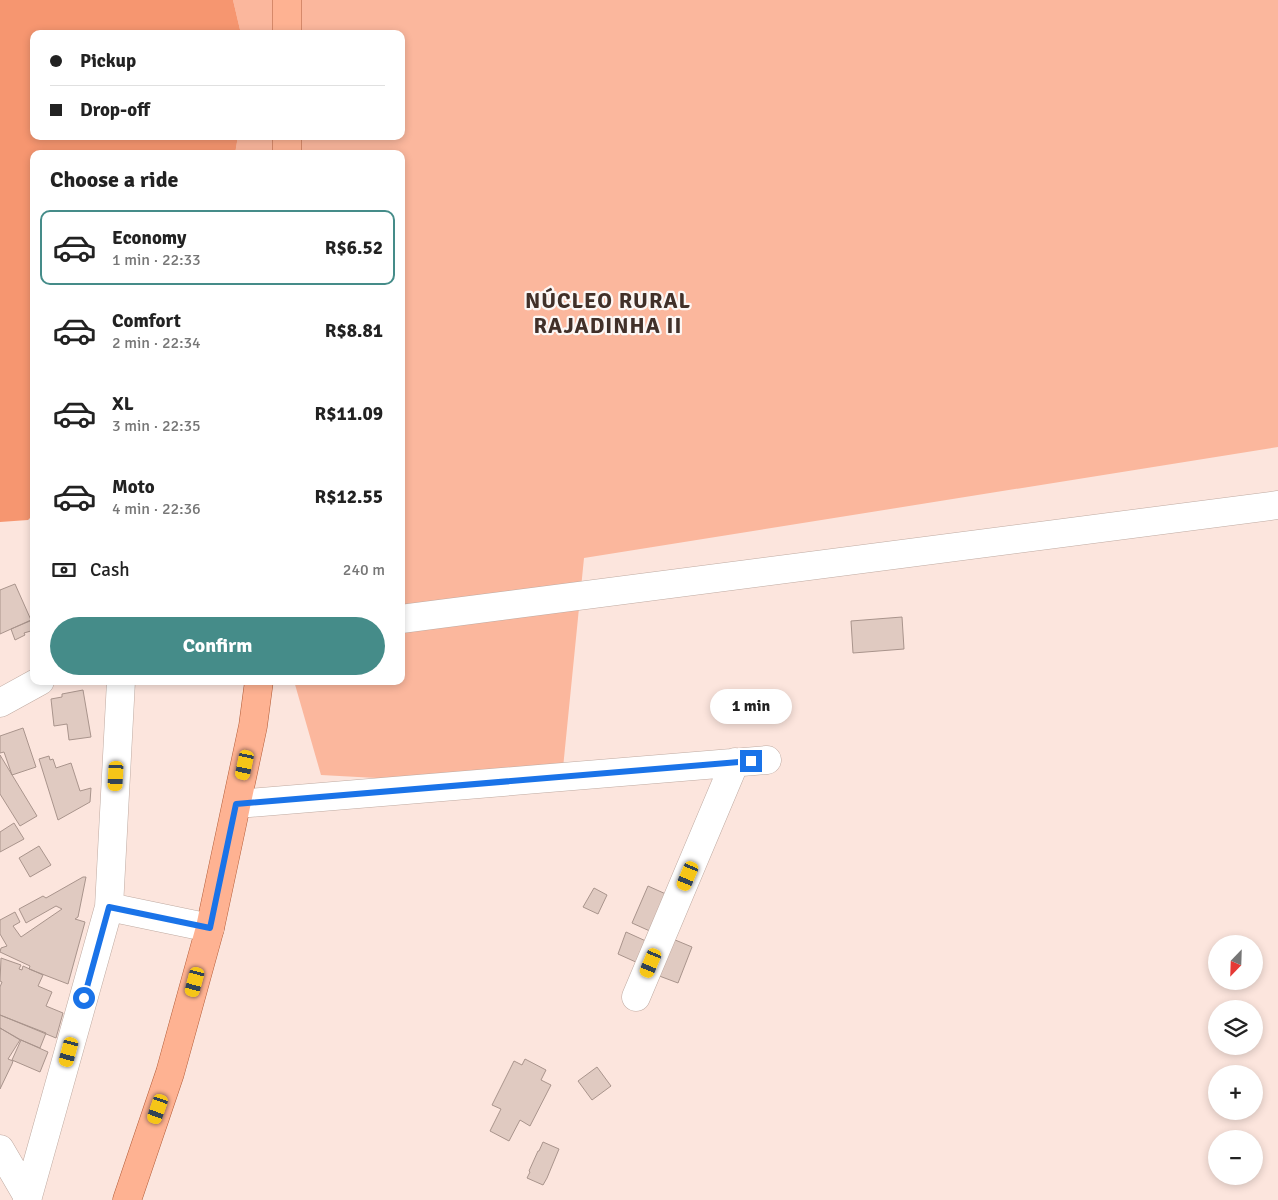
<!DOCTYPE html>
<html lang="en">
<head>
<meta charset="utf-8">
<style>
  body { margin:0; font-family:Signika,sans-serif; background:#f6f6f6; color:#222; height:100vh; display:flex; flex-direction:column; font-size:19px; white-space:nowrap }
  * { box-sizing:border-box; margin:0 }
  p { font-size:16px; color:#767676 }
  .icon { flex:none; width:28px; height:28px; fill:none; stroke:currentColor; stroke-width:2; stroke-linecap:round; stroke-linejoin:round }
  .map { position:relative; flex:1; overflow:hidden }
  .drawer { position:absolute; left:30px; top:150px; width:375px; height:535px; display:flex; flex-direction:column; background:#fff; border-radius:10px; box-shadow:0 2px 8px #0003 }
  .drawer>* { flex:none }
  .hud { position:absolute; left:30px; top:30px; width:375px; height:110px; border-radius:10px; box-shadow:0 2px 8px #0003; display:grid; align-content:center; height:110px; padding:0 20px; background:#fff }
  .needle { width:32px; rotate:203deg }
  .controls { position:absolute; left:1208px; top:935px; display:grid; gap:10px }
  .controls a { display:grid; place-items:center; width:55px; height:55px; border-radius:50%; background:#fff; box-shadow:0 2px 8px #0003; font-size:25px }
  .end { position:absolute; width:22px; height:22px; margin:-11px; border:6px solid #1a73e8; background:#fff; box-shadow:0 0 0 2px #fff }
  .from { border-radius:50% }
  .bubble { position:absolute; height:35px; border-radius:18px; background:#fff; box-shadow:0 2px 8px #0003; font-size:16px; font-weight:700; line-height:35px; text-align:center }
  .car { position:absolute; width:15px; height:30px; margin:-15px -8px; border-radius:6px; box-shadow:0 0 4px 1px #0007; background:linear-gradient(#f5c518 24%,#345 0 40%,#f5c518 0 76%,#345 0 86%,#f5c518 0) }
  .hud b { display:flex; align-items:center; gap:18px; height:48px; font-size:19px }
  .hud b+b { border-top:1px solid #e0e0e0 }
  .hud i { width:12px; height:12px; background:#222 }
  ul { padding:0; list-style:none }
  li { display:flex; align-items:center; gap:15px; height:75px; margin:0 10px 8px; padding:0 10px; border:2px solid transparent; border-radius:10px }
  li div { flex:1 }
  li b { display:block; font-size:19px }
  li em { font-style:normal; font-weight:700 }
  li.active { border-color:#458c89 }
  li>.icon { width:45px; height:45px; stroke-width:1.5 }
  h2 { padding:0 20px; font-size:22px; line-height:60px }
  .pay { display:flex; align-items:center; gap:12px; height:55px; padding:0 20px; font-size:19px }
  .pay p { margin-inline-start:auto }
  .cta { display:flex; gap:10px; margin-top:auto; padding:10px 20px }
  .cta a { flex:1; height:58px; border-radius:30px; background:#458c89; color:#fff; font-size:20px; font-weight:700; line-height:58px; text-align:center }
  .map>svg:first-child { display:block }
</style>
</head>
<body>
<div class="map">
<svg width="1278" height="1200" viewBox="0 0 1278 1200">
  <rect width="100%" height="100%" fill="#fce5dd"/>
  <path fill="#fbb79d" d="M 233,0 L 1278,0 L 1278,447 L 584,558 L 561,788 L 321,775 L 294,681 L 401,681 L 401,154 L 235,154 L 238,136 L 401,136 L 401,34 L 241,34 Z"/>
  <path fill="#f69670" d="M 0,0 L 233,0 L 241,34 L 34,34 L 34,136 L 238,136 L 235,154 L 34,154 L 34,514 L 28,520 L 0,522 Z"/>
  <path fill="#e0cac1" stroke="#a9948c" d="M 15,584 L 31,620 L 0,634 L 0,590 Z
    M 902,617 L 904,649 L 853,653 L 851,621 Z
    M 30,621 L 34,630 L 24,633 L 25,635 L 15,640 L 11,629 Z
    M 83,690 L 91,737 L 69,740 L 67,724 L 54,726 L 51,699 L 62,697 L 62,694 Z
    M 23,728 L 36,767 L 12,775 L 4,752 L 0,753 L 0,736 Z
    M 0,755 L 37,816 L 20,826 L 0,794 Z
    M 49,756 L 50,760 L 53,759 L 56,768 L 71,763 L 80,791 L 91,788 L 90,802 L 58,820 L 39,759 Z
    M 14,823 L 24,839 L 0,852 L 0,832 Z
    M 39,846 L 51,865 L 30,877 L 19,858 Z
    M 83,877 L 86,877 L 78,917 L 75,919 L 85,922 L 68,984 L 29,969 L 30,966 L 0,952 L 1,948 L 7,946 L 0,934 L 0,920 L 15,912 L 20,922 L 13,926 L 21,937 L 62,909 L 56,906 L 26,923 L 19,909 L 43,896 L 46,898 Z
    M 648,886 L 668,895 L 652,932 L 632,923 Z
    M 594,888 L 607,895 L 598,914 L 583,907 Z
    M 626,932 L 648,942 L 638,963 L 618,954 Z
    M 668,937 L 692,947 L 678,983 L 654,974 Z
    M 1,958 L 21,965 L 19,969 L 22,970 L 23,966 L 43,975 L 38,986 L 52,992 L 46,1006 L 63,1013 L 56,1038 L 0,1015 L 0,987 L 2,982 L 0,981 Z
    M 0,1015 L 46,1033 L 40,1048 L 21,1040 L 0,1028 Z
    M 0,1028 L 20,1040 L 8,1059 L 13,1061 L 12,1064 L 0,1089 Z
    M 21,1040 L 48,1052 L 40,1072 L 12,1060 Z
    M 525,1059 L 546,1070 L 541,1080 L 551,1085 L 530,1126 L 520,1120 L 509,1141 L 490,1131 L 501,1109 L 492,1105 L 514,1061 L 522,1065 Z
    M 597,1067 L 611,1086 L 592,1100 L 578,1081 Z
    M 543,1142 L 559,1149 L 547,1178 L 543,1185 L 527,1178 L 530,1172 L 529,1171 L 538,1151 L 539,1151 Z"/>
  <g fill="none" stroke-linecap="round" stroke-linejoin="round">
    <defs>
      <path id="street" d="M 401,619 L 1278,505
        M 0,703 L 40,681
        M 237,804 L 767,760
        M 109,907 L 210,928
        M 636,997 L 735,762
        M 0,1149 L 28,1197
        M 27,1200 L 109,907 L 121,681"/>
      <path id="primary" d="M 287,0 L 287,34
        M 287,136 L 287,154
        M 127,1200 L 170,1073 L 210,928 L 253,726 L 259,681"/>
    </defs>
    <use href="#street" stroke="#bfaaa1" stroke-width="29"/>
    <use href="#primary" stroke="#b25c38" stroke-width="29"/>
    <use href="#street" stroke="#fff" stroke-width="28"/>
    <use href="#primary" stroke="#feb292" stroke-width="28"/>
  </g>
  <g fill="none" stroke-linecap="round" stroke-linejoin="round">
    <path stroke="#1a73e8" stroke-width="6" d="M 84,998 L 109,907 L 210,928 L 236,804 L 751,761"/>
  </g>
  <g text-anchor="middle" stroke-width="4.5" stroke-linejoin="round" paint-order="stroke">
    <g font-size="22" font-weight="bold" letter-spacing="1" fill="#413029" stroke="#fcf7f5">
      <text x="608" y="308">NÚCLEO RURAL<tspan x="608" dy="25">RAJADINHA II</tspan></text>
    </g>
  </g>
</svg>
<div class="controls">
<a><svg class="needle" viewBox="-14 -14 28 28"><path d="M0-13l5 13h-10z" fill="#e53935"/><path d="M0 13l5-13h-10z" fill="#767676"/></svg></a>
<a><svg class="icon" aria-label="layers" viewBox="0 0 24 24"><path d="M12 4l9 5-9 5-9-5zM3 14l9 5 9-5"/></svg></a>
<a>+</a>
<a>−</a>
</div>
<i class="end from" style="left:84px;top:998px"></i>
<i class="end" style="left:751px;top:761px"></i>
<div class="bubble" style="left:710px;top:689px;width:82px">1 min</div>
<i class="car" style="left:245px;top:765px;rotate:192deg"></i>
<i class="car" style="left:116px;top:776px;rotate:183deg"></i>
<i class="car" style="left:688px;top:876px;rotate:203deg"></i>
<i class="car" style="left:651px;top:963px;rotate:203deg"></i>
<i class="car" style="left:195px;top:982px;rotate:195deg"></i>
<i class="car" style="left:69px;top:1052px;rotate:195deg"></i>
<i class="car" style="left:158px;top:1109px;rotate:199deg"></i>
<div class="hud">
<b><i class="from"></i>Pickup</b>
<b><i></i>Drop-off</b>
</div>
<section class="drawer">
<h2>Choose a ride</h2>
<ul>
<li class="active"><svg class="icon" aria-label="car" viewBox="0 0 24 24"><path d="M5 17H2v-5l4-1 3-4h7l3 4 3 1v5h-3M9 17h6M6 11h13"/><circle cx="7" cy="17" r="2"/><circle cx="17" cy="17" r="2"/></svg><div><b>Economy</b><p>1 min · 22:33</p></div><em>R$6.52</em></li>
<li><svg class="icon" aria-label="car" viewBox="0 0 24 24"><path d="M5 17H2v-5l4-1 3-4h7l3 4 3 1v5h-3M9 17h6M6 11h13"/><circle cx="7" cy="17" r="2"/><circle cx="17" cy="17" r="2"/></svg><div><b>Comfort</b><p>2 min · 22:34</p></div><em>R$8.81</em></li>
<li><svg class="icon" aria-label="car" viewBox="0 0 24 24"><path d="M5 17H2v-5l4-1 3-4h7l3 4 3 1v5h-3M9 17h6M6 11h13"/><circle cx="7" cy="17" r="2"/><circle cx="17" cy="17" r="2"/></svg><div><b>XL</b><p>3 min · 22:35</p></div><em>R$11.09</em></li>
<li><svg class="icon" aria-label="car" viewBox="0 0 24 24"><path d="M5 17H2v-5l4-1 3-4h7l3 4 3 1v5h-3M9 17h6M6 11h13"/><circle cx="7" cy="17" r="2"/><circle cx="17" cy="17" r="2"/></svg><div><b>Moto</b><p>4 min · 22:36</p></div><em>R$12.55</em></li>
</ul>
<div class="pay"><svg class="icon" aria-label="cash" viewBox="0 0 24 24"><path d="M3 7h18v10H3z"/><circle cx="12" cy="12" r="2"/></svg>Cash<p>240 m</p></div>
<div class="cta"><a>Confirm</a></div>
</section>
</div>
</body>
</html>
